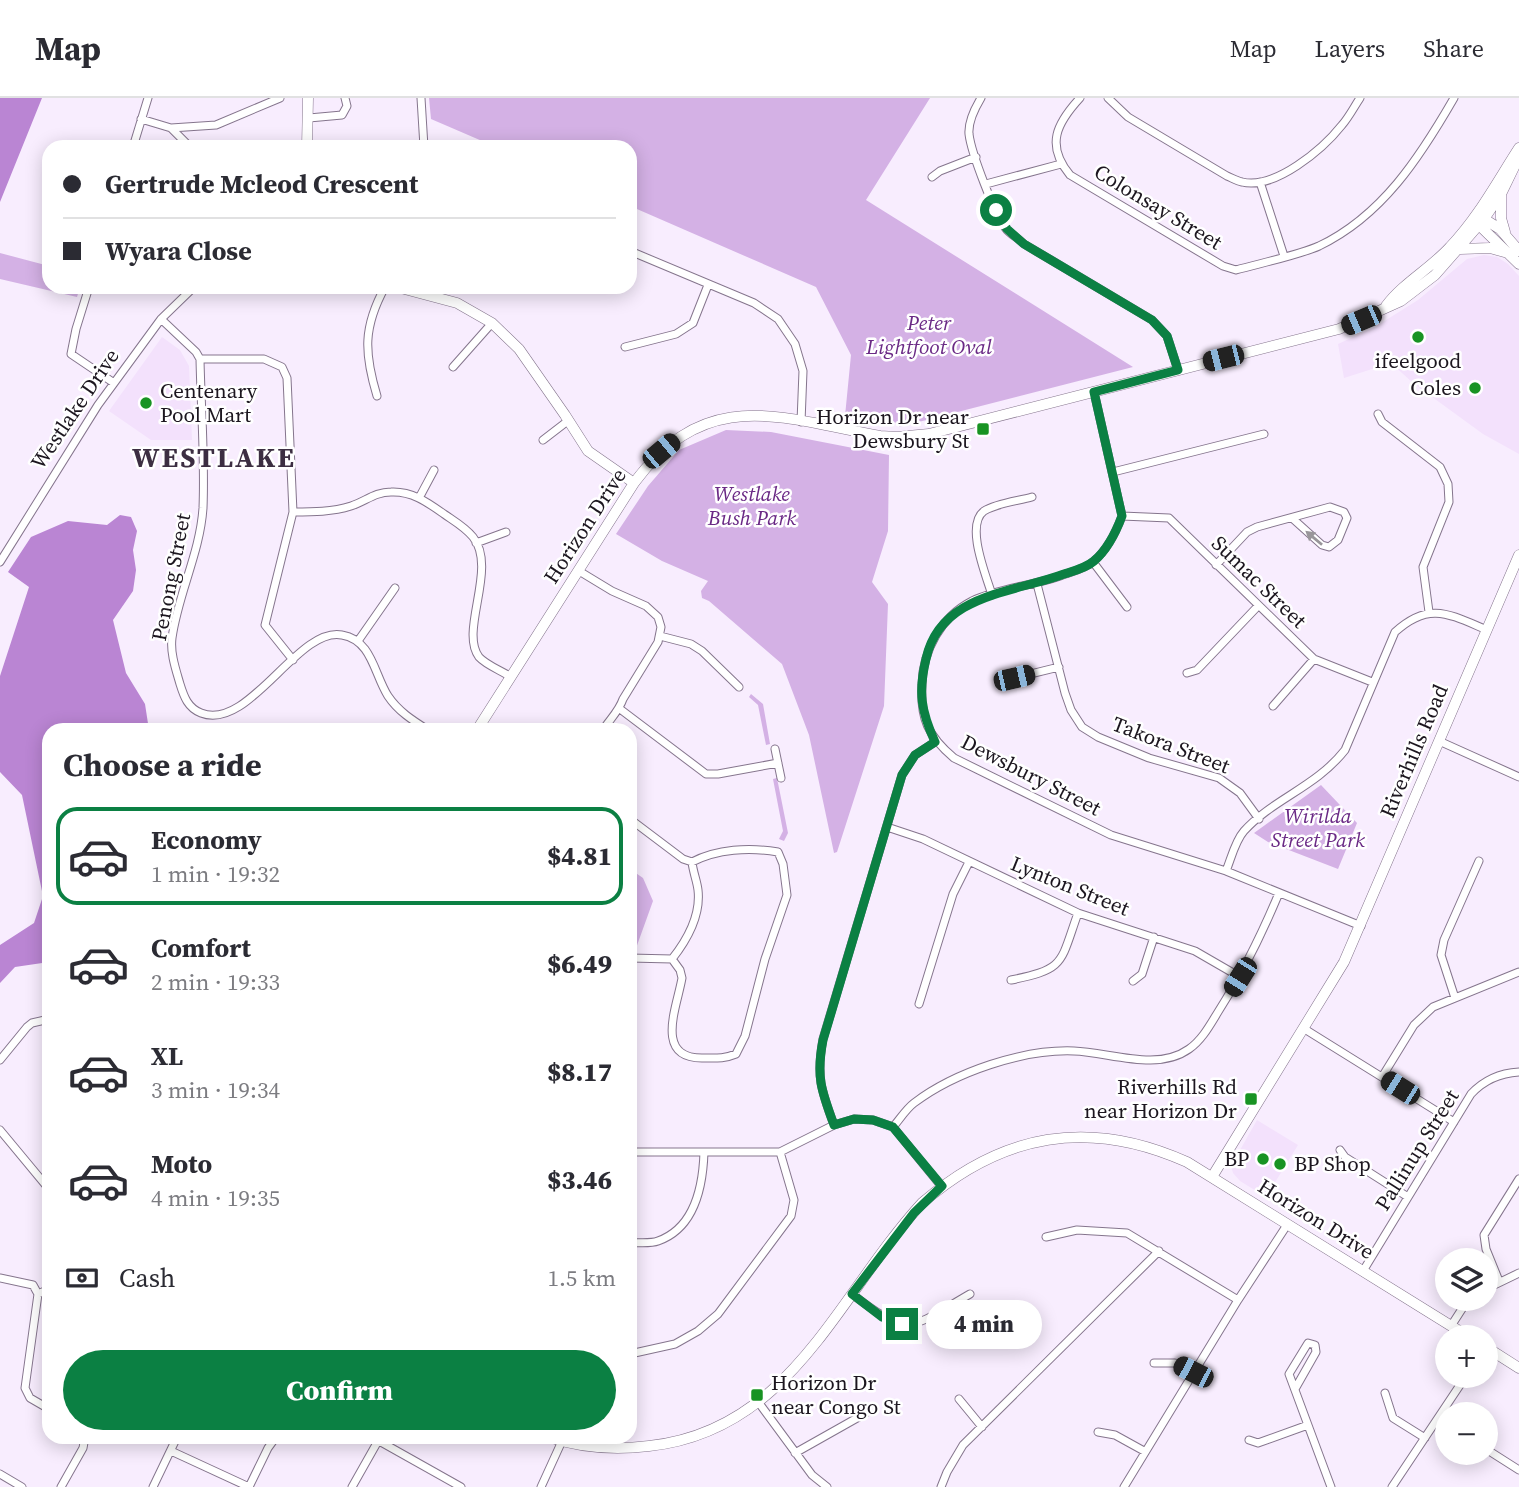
<!DOCTYPE html>
<html lang="en">
<head>
<meta charset="utf-8">
<style>
  body { margin:0; font-family:"Source Serif 4",serif; background:#f2f2f3; color:#2b2b33; height:100vh; display:flex; flex-direction:column; font-size:26px; white-space:nowrap }
  * { box-sizing:border-box; margin:0 }
  p { font-size:23px; color:#7c7c81 }
  .icon { flex:none; width:38px; height:38px; fill:none; stroke:currentColor; stroke-width:2; stroke-linecap:round; stroke-linejoin:round }
  .map { position:relative; flex:1; overflow:hidden }
  .drawer { position:absolute; left:42px; top:625px; width:595px; height:721px; display:flex; flex-direction:column; background:#fff; border-radius:21px; box-shadow:0 4px 18px #0003 }
  .drawer>* { flex:none }
  .hud { position:absolute; left:42px; top:42px; width:595px; height:154px; border-radius:21px; box-shadow:0 4px 18px #0003; display:grid; align-content:center; height:154px; padding:0 21px; background:#fff }
  .tools { position:absolute; left:1435px; top:1150px; display:grid; gap:14px }
  .tools a { display:grid; place-items:center; width:63px; height:63px; border-radius:50%; background:#fff; box-shadow:0 4px 18px #0003; font-size:35px }
  .end { position:absolute; width:32px; height:32px; margin:-16px; border:9px solid #0b8043; background:#fff; box-shadow:0 0 0 4px #fff }
  .from { border-radius:50% }
  .bubble { position:absolute; height:49px; border-radius:24px; background:#fff; box-shadow:0 4px 18px #0003; font-size:23px; font-weight:800; line-height:49px; text-align:center }
  .car { position:absolute; width:21px; height:42px; margin:-21px -10px; border-radius:9px; box-shadow:0 0 5px 2px #0007; background:linear-gradient(#222 24%,#8ab4d8 0 40%,#222 0 76%,#8ab4d8 0 86%,#222 0) }
  .hud b { display:flex; align-items:center; gap:24px; height:66px; font-size:26px }
  .hud b+b { border-top:2px solid #e1e1e2 }
  .hud i { width:18px; height:18px; background:#2b2b33 }
  ul { padding:0; list-style:none }
  li { display:flex; align-items:center; gap:21px; height:98px; margin:0 14px 10px; padding:0 7px; border:4px solid transparent; border-radius:21px }
  li div { flex:1 }
  li b { display:block; font-size:26px }
  li em { font-style:normal; font-weight:800 }
  li.selected { border-color:#0b8043 }
  li>.icon { width:63px; height:63px; stroke-width:1.5 }
  h2 { padding:0 21px; font-size:32px; line-height:84px }
  .pay { display:flex; align-items:center; gap:18px; height:77px; padding:0 21px; font-size:26px }
  .pay p { margin-inline-start:auto }
  .primary-button { display:flex; gap:14px; margin-top:auto; padding:14px 21px }
  .primary-button a { flex:1; height:80px; border-radius:42px; background:#0b8043; color:#fff; font-size:28px; font-weight:800; line-height:80px; text-align:center }
  header { display:flex; align-items:center; gap:42px; box-sizing:border-box; height:98px; padding:0 35px; background:#fff; border-bottom:2px solid #e1e1e2 }
  header strong { font-size:33px }
  nav { display:flex; gap:38px; margin-inline-start:auto; font-size:24px }
  .map>svg:first-child { display:block }
</style>
</head>
<body>
<header>
<strong>Map</strong>
<nav><a>Map</a><a>Layers</a><a>Share</a></nav>
</header>
<div class="map">
<svg width="1519" height="1389" viewBox="0 0 1519 1389">
  <rect width="100%" height="100%" fill="#f8edfe"/>
  <path fill="#f3e1fc" d="M 1484,157 L 1497,159 L 1508,166 L 1519,178 L 1519,356 L 1483,336 L 1413,285 L 1391,265 L 1344,280 L 1338,246 L 1375,229 L 1418,202 L 1467,161 Z
    M 162,239 L 180,252 L 189,268 L 192,342 L 151,342 L 109,313 Z
    M 1257,1022 L 1298,1047 L 1266,1099 L 1240,1083 L 1233,1075 L 1231,1068 Z"/>
  <path fill="#d4b1e5" d="M 429,0 L 930,0 L 866,102 L 1133,269 L 899,329 L 899,325 L 845,318 L 851,257 L 816,189 L 630,108 L 630,49 L 496,49 L 431,21 Z
    M 0,155 L 49,168 L 49,189 L 80,189 L 77,199 L 0,181 Z
    M 726,332 L 771,334 L 889,357 L 888,433 L 872,484 L 888,506 L 884,608 L 837,754 L 834,755 L 809,637 L 782,566 L 709,503 L 702,500 L 701,493 L 708,483 L 662,463 L 616,436 L 648,388 L 679,352 Z
    M 751,596 L 763,606 L 770,646 L 766,647 L 758,607 L 749,599 Z
    M 777,680 L 788,735 L 784,743 L 779,741 L 783,733 L 773,681 Z
    M 1321,687 L 1357,725 L 1338,771 L 1268,744 L 1254,735 Z
    M 630,771 L 643,780 L 653,803 L 635,853 L 630,853 Z"/>
  <path fill="#ba85d3" d="M 0,0 L 42,0 L 0,104 Z
    M 120,417 L 131,419 L 137,433 L 133,452 L 136,472 L 133,493 L 113,522 L 126,575 L 145,606 L 149,632 L 49,632 L 49,864 L 15,869 L 0,885 L 0,847 L 34,825 L 43,798 L 22,697 L 0,674 L 0,578 L 29,489 L 8,474 L 31,439 L 68,423 L 107,427 Z"/>
  <g fill="none" stroke-linecap="round" stroke-linejoin="round">
    <defs>
      <path id="street" d="M 421,0 L 424,49
        M 981,0 C 975,10 968,24 969,36 C 971,54 995,118 1007,132 C 1012,137 1019,141 1024,146 L 1152,222 L 1167,238 L 1178,272
        M 1080,0 C 1057,25 1045,47 1070,77 L 1223,168 L 1236,172 C 1261,165 1296,158 1319,148 C 1382,118 1420,59 1454,0
        M 1108,0 L 1128,19 L 1227,78 C 1232,80 1237,83 1242,84 C 1275,92 1323,51 1342,27 C 1349,19 1354,9 1360,0
        M 309,20 L 342,17 L 347,8 L 345,0
        M 141,21 L 171,30 L 190,49
        M 171,30 L 216,27 L 280,0
        M 133,49 L 148,0
        M 932,79 L 940,73 L 976,59
        M 1260,84 L 1284,158
        M 986,86 L 1061,66
        M 630,153 L 754,205 L 778,221 L 795,246 L 803,273 L 801,324
        M 89,189 L 76,231 L 71,256 L 114,285
        M 161,221 L 196,254 L 200,261 C 201,310 205,361 203,410 C 200,455 178,496 172,540 C 170,555 176,572 180,586 C 184,599 188,610 201,615 C 249,634 298,528 342,537 C 372,542 374,576 388,598 C 398,613 412,622 428,632
        M 625,249 L 676,236 L 693,225 L 708,187
        M 200,261 L 264,261 L 282,269 L 287,280 L 293,414 L 265,527 L 293,562
        M 453,269 L 492,225
        M 1094,294 L 1122,418 C 1116,434 1107,452 1094,463 C 1085,471 1071,474 1060,478 C 1032,488 999,490 972,503 C 941,519 923,552 922,586 C 920,621 928,638 954,660 L 1111,737 L 1226,773 L 1361,828
        M 377,298 C 364,255 363,229 385,189
        M 1378,316 L 1382,324 L 1440,369 L 1448,386 L 1449,404 L 1423,469 L 1429,514
        M 543,342 L 569,322
        M 1113,374 L 1264,336
        M 419,400 L 434,372
        M 293,414 C 313,414 332,414 351,408 C 366,403 375,394 391,394 C 412,393 427,404 444,416 C 454,423 465,429 473,439 C 498,470 459,533 479,559 C 486,567 502,573 511,579
        M 1122,418 L 1169,420 L 1314,561 L 1372,584
        M 476,445 L 506,434
        M 0,464 L 98,307 L 161,221 L 194,189
        M 1093,464 L 1127,509
        M 1216,467 L 1247,434 L 1257,429 L 1330,409 L 1344,414 L 1347,420 L 1338,442 L 1329,449 L 1322,447 L 1292,420
        M 579,473 L 612,493 L 646,508 L 658,519 L 661,529 L 658,544 L 623,601 C 619,613 610,621 603,632
        M 1037,486 L 1065,595 L 1071,612 L 1082,629 L 1098,639 L 1149,660 L 1219,680 L 1240,695 L 1259,721
        M 992,497 C 986,477 965,427 984,413 C 997,405 1018,403 1032,399
        M 660,538 L 691,546 L 702,553 L 739,589
        M 358,543 L 395,490
        M 1187,575 L 1197,572 L 1258,508
        M 1014,580 L 1059,569
        M 1273,608 L 1314,561
        M 620,611 L 706,676 L 718,676 L 778,665
        M 1439,643 L 1519,679
        M 775,651 L 781,680
        M 630,721 L 683,761 L 692,764 C 693,774 697,783 698,792 C 701,818 687,842 672,861 L 630,860
        M 887,729 L 923,741 L 1078,815 L 1195,853 L 1240,879
        M 1226,773 C 1231,761 1235,743 1244,733 C 1273,701 1316,689 1345,652 L 1395,534 C 1429,503 1449,516 1487,532
        M 672,861 L 680,872 L 682,880 C 677,909 654,960 702,960 C 715,960 724,961 736,956 L 745,938 L 765,861 L 787,797 L 783,766 L 778,754 C 749,749 717,751 692,764
        M 1011,882 C 1066,871 1060,865 1078,815
        M 1133,883 L 1142,876 L 1154,839
        M 1455,900 L 1441,857 L 1444,842 L 1479,763
        M 919,906 L 953,796 L 969,764
        M 1303,930 L 1454,1024
        M 0,962 L 27,929 L 32,925 L 49,921
        M 1382,979 L 1414,927 L 1433,909 L 1519,874
        M 834,1027 C 821,992 816,978 823,941 L 902,677 L 915,657 L 935,644
        M 893,1029 C 900,1021 906,1011 914,1005 C 955,974 1023,951 1074,953 C 1109,954 1157,974 1189,951 C 1202,942 1210,927 1218,914 C 1243,875 1261,838 1279,795
        M 0,1032 L 49,1091
        M 1340,1052 L 1345,1059 L 1408,1099
        M 630,1054 L 780,1054 L 834,1027 L 854,1021 L 873,1022 L 893,1029 L 942,1089
        M 1046,1139 L 1077,1132 L 1127,1135 L 1238,1202
        M 630,1145 C 639,1144 650,1146 658,1143 C 695,1130 703,1087 704,1054
        M 1363,1173 L 1471,996 C 1484,982 1501,975 1519,974
        M 0,1180 L 33,1187 L 38,1196 L 25,1290 L 30,1300 L 49,1311
        M 1499,1183 L 1486,1151 L 1484,1137 L 1519,1081
        M 1486,1191 L 1519,1175
        M 38,1196 L 49,1191
        M 852,1196 C 910,1241 911,1230 970,1196
        M 1451,1228 L 1469,1200
        M 630,1256 L 675,1246 L 698,1233 L 718,1216 L 791,1118 L 794,1102 L 780,1054
        M 1154,1265 L 1175,1265 L 1193,1274
        M 1295,1291 L 1316,1254 L 1315,1247 L 1308,1245 L 1289,1276 L 1331,1389
        M 1385,1295 L 1393,1320 L 1425,1340
        M 959,1301 L 982,1329
        M 759,1305 L 812,1377 L 827,1389
        M 1098,1334 L 1115,1337 L 1144,1353
        M 372,1339 L 461,1389
        M 1249,1342 L 1258,1345 L 1308,1327
        M 1486,1351 L 1519,1372
        M 171,1353 L 249,1389 L 268,1350 L 276,1339
        M 795,1355 L 866,1315
        M 0,1376 L 22,1389
        M 61,1389 L 83,1350 L 85,1339
        M 153,1389 L 177,1339
        M 352,1389 L 378,1343
        M 541,1389 L 562,1343
        M 941,1389 L 947,1374 L 963,1347 L 1159,1153
        M 1124,1389 L 1238,1202 L 1287,1127
        M 1392,1389 L 1466,1278"/>
      <path id="secondary" d="M 307,49 L 308,0
        M 1501,97 L 1501,120 L 1505,134
        M 1481,119 L 1500,131 L 1519,153
        M 1476,124 L 1519,166
        M 1460,151 L 1490,150 L 1508,155
        M 397,189 L 457,205 L 492,225 L 519,251 L 565,317 L 588,353 L 634,385
        M 1386,208 C 1403,185 1430,171 1450,149 C 1478,120 1497,84 1519,50
        M 477,632 L 634,385 C 706,288 778,319 880,338 L 897,339 L 929,336 L 1339,231 L 1401,203 L 1435,177 L 1484,121 L 1501,96 L 1519,59
        M 1212,1079 L 1344,864 L 1519,457
        M 1486,1249 L 1519,1270
        M 549,1339 C 581,1350 615,1352 649,1348 C 791,1333 837,1198 922,1105 C 1003,1035 1089,1020 1187,1064 L 1469,1239"/>
    </defs>
    <use href="#street" stroke="#85758d" stroke-width="9"/>
    <use href="#secondary" stroke="#85758d" stroke-width="11"/>
    <use href="#street" stroke="#fff" stroke-width="7"/>
    <use href="#secondary" stroke="#fff" stroke-width="10"/>
  </g>
  <defs><path id="oneway-solid" d="M-6-.8H1V-3.2L6.5 0L1 3.2V.8H-6Z" transform="scale(1.75)"/></defs>
  <use fill="#99969a" href="#oneway-solid" transform="translate(1314 440) rotate(-140)"/>
  <g fill="none" stroke-linecap="round" stroke-linejoin="round">
    <path stroke="#0b8043" stroke-width="9" d="M 902,1226 L 882,1219 L 852,1196 L 914,1115 L 942,1088 L 893,1029 L 873,1022 L 854,1021 L 834,1027 C 821,992 816,978 823,942 L 902,677 L 915,657 L 935,644 C 921,613 918,594 926,561 C 940,496 1013,495 1064,476 C 1074,473 1086,470 1094,463 C 1107,452 1116,434 1122,418 L 1094,294 L 1178,272 L 1167,238 L 1152,222 L 1024,146 L 1007,131 L 996,112"/>
  </g>
  <g fill="#189323" stroke="#fff" stroke-width="2.5">
    <circle cx="1418" cy="239" r="7"/>
    <circle cx="1475" cy="290" r="7"/>
    <circle cx="146" cy="305" r="7"/>
    <rect x="976" y="324" width="14" height="14" rx="3.5"/>
    <rect x="1244" y="994" width="14" height="14" rx="3.5"/>
    <circle cx="1263" cy="1061" r="7"/>
    <circle cx="1280" cy="1066" r="7"/>
    <rect x="750" y="1290" width="14" height="14" rx="3.5"/>
  </g>
  <g text-anchor="middle" stroke-width="5" stroke-linejoin="round" paint-order="stroke">
    <g font-size="21" fill="#1c161f" stroke="#fff">
      <text transform="translate(1158 109) rotate(31)" y="7">Colonsay Street</text>
      <text transform="translate(75 311) rotate(-56)" y="7">Westlake Drive</text>
      <text transform="translate(585 428) rotate(-57)" y="7">Horizon Drive</text>
      <text transform="translate(171 479) rotate(-79)" y="7">Penong Street</text>
      <text transform="translate(1259 484) rotate(44)" y="7">Sumac Street</text>
      <text transform="translate(1171 647) rotate(21)" y="7">Takora Street</text>
      <text transform="translate(1414 653) rotate(-67)" y="7">Riverhills Road</text>
      <text transform="translate(1031 677) rotate(27)" y="7">Dewsbury Street</text>
      <text transform="translate(1070 788) rotate(22)" y="7">Lynton Street</text>
      <text transform="translate(1417 1052) rotate(-58)" y="7">Pallinup Street</text>
      <text transform="translate(1316 1121) rotate(32)" y="7">Horizon Drive</text>
    </g>
    <g font-size="21" font-style="italic" fill="#6a2985" stroke="#fff">
      <text x="929" y="232">Peter<tspan x="929" dy="24">Lightfoot Oval</tspan></text>
      <text x="752" y="403">Westlake<tspan x="752" dy="24">Bush Park</tspan></text>
      <text x="1318" y="725">Wirilda<tspan x="1318" dy="24">Street Park</tspan></text>
    </g>
    <g font-size="21" fill="#1c161f" stroke="#fff" text-anchor="end">
      <text x="1418" y="270" text-anchor="middle">ifeelgood</text>
      <text x="1461" y="297">Coles</text>
      <text x="160" y="300" text-anchor="start">Centenary<tspan x="160" dy="24">Pool Mart</tspan></text>
      <text x="969" y="326">Horizon Dr near<tspan x="969" dy="24">Dewsbury St</tspan></text>
      <text x="1237" y="996">Riverhills Rd<tspan x="1237" dy="24">near Horizon Dr</tspan></text>
      <text x="1249" y="1068">BP</text>
      <text x="1294" y="1073" text-anchor="start">BP Shop</text>
      <text x="771" y="1292" text-anchor="start">Horizon Dr<tspan x="771" dy="24">near Congo St</tspan></text>
    </g>
    <g font-size="28" font-weight="bold" letter-spacing="2" fill="#3c2e42" stroke="#fff">
      <text x="214" y="369">WESTLAKE</text>
    </g>
  </g>
</svg>
<div class="tools">
<a><svg class="icon" aria-label="layers" viewBox="0 0 24 24"><path d="M12 4l9 5-9 5-9-5zM3 14l9 5 9-5"/></svg></a>
<a>+</a>
<a>−</a>
</div>
<i class="end from" style="left:996px;top:112px"></i>
<i class="end" style="left:902px;top:1226px"></i>
<div class="bubble" style="left:926px;top:1202px;width:116px">4 min</div>
<i class="car" style="left:1361px;top:222px;rotate:247deg"></i>
<i class="car" style="left:1223px;top:260px;rotate:256deg"></i>
<i class="car" style="left:661px;top:353px;rotate:50deg"></i>
<i class="car" style="left:1014px;top:580px;rotate:77deg"></i>
<i class="car" style="left:1240px;top:879px;rotate:212deg"></i>
<i class="car" style="left:1400px;top:990px;rotate:302deg"></i>
<i class="car" style="left:1193px;top:1274px;rotate:297deg"></i>
<div class="hud">
<b><i class="from"></i>Gertrude Mcleod Crescent</b>
<b><i></i>Wyara Close</b>
</div>
<section class="drawer">
<h2>Choose a ride</h2>
<ul>
<li class="selected"><svg class="icon" aria-label="car" viewBox="0 0 24 24"><path d="M5 17H2v-5l4-1 3-4h7l3 4 3 1v5h-3M9 17h6M6 11h13"/><circle cx="7" cy="17" r="2"/><circle cx="17" cy="17" r="2"/></svg><div><b>Economy</b><p>1 min · 19:32</p></div><em>$4.81</em></li>
<li><svg class="icon" aria-label="car" viewBox="0 0 24 24"><path d="M5 17H2v-5l4-1 3-4h7l3 4 3 1v5h-3M9 17h6M6 11h13"/><circle cx="7" cy="17" r="2"/><circle cx="17" cy="17" r="2"/></svg><div><b>Comfort</b><p>2 min · 19:33</p></div><em>$6.49</em></li>
<li><svg class="icon" aria-label="car" viewBox="0 0 24 24"><path d="M5 17H2v-5l4-1 3-4h7l3 4 3 1v5h-3M9 17h6M6 11h13"/><circle cx="7" cy="17" r="2"/><circle cx="17" cy="17" r="2"/></svg><div><b>XL</b><p>3 min · 19:34</p></div><em>$8.17</em></li>
<li><svg class="icon" aria-label="car" viewBox="0 0 24 24"><path d="M5 17H2v-5l4-1 3-4h7l3 4 3 1v5h-3M9 17h6M6 11h13"/><circle cx="7" cy="17" r="2"/><circle cx="17" cy="17" r="2"/></svg><div><b>Moto</b><p>4 min · 19:35</p></div><em>$3.46</em></li>
</ul>
<div class="pay"><svg class="icon" aria-label="cash" viewBox="0 0 24 24"><path d="M3 7h18v10H3z"/><circle cx="12" cy="12" r="2"/></svg>Cash<p>1.5 km</p></div>
<div class="primary-button"><a>Confirm</a></div>
</section>
</div>
</body>
</html>
